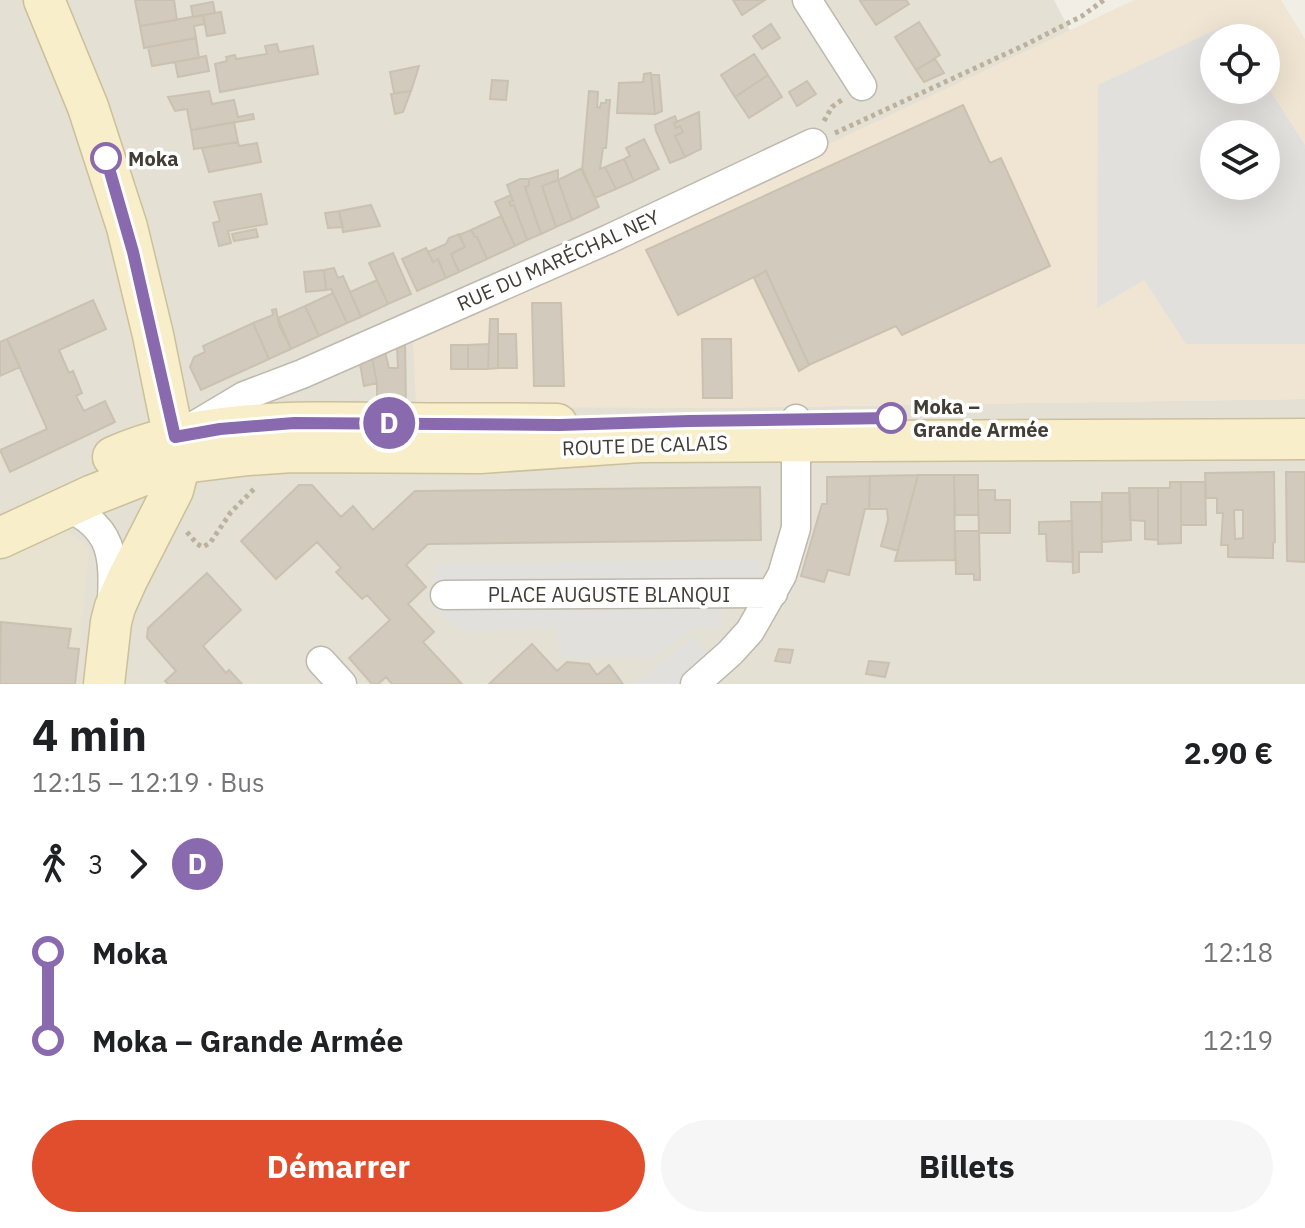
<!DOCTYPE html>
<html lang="fr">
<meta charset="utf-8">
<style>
:root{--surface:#fff;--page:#f6f6f6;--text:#202124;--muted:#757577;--accent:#e04e2d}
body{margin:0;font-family:"IBM Plex Sans",sans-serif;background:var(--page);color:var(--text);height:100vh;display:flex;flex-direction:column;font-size:30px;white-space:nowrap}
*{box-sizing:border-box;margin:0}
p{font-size:26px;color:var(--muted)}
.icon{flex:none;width:44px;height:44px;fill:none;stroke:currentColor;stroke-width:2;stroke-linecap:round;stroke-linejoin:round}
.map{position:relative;height:684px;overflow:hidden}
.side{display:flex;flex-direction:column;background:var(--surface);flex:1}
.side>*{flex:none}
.badge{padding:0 16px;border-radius:26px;font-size:28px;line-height:52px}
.tools{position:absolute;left:1200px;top:24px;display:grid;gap:16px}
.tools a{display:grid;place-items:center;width:80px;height:80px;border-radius:50%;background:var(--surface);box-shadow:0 8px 32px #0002;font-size:40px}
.map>.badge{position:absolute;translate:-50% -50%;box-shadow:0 0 0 4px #fff}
.legs{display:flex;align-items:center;gap:12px;height:88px;padding:0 32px;font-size:26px}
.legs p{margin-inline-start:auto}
.overview{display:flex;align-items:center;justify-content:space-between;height:136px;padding:0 32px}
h1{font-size:44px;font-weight:800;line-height:60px}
.action{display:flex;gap:16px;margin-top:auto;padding:16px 32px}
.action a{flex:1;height:92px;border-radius:48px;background:var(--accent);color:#fff;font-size:32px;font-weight:800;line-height:92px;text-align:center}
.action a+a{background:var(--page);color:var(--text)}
ul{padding:0 32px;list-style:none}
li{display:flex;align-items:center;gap:28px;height:88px;font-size:30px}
li i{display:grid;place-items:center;width:12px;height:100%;margin:0 10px;background:currentColor}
li i::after{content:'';width:20px;height:20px;margin:-10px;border:6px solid;border-radius:50%;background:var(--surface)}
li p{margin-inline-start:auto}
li:first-child i{background:linear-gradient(#0000 50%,currentColor 0)}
li:last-child i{background:linear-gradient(currentColor 50%,#0000 0)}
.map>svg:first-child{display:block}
.residential{fill:#e4e0d4}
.commercial{fill:#f0e5d3;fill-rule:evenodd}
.education{fill:#e8e3d1}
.parking{fill:#e2e0dd;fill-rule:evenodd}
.building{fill:#d1cabd;stroke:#cbc1b1;stroke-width:2;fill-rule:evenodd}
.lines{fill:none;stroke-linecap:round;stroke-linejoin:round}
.minor-casing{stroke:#beb8ad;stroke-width:31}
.secondary-casing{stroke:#cbc09a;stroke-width:43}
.path{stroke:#bbb19d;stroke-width:5;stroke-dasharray:4 4;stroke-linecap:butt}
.minor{stroke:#fff;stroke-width:28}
.secondary{stroke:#f8eec9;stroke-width:40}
.line-1-casing{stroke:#fff;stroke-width:18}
.line-1{stroke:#8a6aae;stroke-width:12}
.stop-1-dot{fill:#fff;stroke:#8a6aae;stroke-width:4}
.labels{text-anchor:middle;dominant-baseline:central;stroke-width:7;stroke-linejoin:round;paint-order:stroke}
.stop-label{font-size:20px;font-weight:bold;fill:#423e36;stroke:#fff;text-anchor:start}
.street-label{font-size:20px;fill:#423e36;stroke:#fff}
</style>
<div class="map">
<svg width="1305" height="684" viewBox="0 0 1305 684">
<rect width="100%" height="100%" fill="#f1eee6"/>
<path class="residential" d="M0,0H1054L1070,31L705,408L1305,399V684H0Z"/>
<path class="commercial" d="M1134,0H1281L1305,39V399L705,408L416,407L413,340ZM1214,38H1266V90H1214ZM1214,134H1266V186H1214Z"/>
<path class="education" d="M59,525L89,548L76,684H0V553Z"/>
<path class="parking" d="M1228,24L1237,38H1214V90H1266V84L1305,145V344H1186L1144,280L1097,308L1098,85ZM1214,134H1266V186H1214Z
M762,559V578L739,608L722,607V627L694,628L654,658L560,657L556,628L463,631L435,610L436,564Z
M694,636L712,656L678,684H637L636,683Z"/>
<path class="building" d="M135,0H174L177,20L140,26Z
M733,0H765L742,15Z
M862,0H906L909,4L876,25L860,1Z
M213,2L215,13L193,17L191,6Z
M221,12L225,33L207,36L203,15Z
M203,15L205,24L194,26L196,38L144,48L140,26Z
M919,22L940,55L916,70L895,37Z
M771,24L780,38L762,49L753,36Z
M196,38L199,58L152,66L148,47Z
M277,44L279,52L313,46L318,74L220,92L215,64L227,61L226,57L235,55L236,59L267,54L265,46Z
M754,54L768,75L735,97L721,75Z
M206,56L209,71L178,77L175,62Z
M935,59L944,73L924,82L916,70Z
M419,66L411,91L394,93L390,72Z
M651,73L655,114L617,113L619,83L643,82L644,74Z
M651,75H659L662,111L655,114Z
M768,75L782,97L749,118L735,97Z
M492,80L508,81L506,100L490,99Z
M807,81L816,94L797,106L789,92Z
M209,91L212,104L234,100L238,117L253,114L254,119L191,130L187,109L175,111L168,97Z
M411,91L403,112L395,114L391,94Z
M589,91L598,92L597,107L600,108L601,103H606V100H610L606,148H603L600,169L605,167L616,189L595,198L582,171Z
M963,105L990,163L1001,158L1050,266L902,335L896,326L809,365L766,271L678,315L646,250Z
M699,112L701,149L685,157L675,136L683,132L680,126L676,128L674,123Z
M675,116L677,122L674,123L676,128L680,126L683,132L675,136L685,157L670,163L656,131L655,125Z
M234,122L238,142L194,149L191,130Z
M644,139L659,169L634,181L624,159L630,156L626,148Z
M238,142L239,146L257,143L261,162L209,172L202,148Z
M624,159L634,181L616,189L605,167Z
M582,168L599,207L572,220L558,180Z
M558,170V180L542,186L556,227L541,234L525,187L529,186V179Z
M520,179H529V186L525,187L541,234L527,240L514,205L511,206L509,202L513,201L507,185Z
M558,180L572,220L556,227L542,186Z
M261,194L267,224L228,231L231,243L219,246L213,223L220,221L214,202Z
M511,195L513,201L509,202L511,206L514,205L527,240L515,246L495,202Z
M371,205L380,226L343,232L339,211Z
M339,211L343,227L328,228L325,213Z
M501,216L515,246L487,259L477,237H475L471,230Z
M256,229L258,237L234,241L232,234Z
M471,230L475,237H477L487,259L459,272L451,254L465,247L459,235Z
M459,234L465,247L451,254L459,272L446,278L438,259L433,262L428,252L446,244L449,238Z
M426,248L433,262L438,259L446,278L417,291L402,259Z
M393,253L411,294L388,304L369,263Z
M334,268L338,278L343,276L361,317L347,323L331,289L326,290L324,270Z
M324,270L326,290L306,292L304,272Z
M766,271L809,365L799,371L754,278Z
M377,280L388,304L361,317L350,292Z
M333,293L347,323L319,336L305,306Z
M93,300L106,329L59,350L69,373L73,371L82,393L76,396L84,411L105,401L115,422L10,472L0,450L47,429L7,339Z
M532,303H561L564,386H534Z
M305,306L319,336L291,349L278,318Z
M276,309L279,325L291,349L269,359L253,323L273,315L272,310Z
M490,319H498V368L488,369Z
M253,323L269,359L201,390L190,367L194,357L205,352L203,346Z
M498,334H516L517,368H498Z
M7,339L20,367L0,376V342Z
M702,339H731L732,398H703Z
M405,343L406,406L377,407V383L372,358L385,352L389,368H398L397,347Z
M489,344L488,369H468V345Z
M451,345H468V369H451Z
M372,358L377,383L364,386L360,364Z
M1274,472L1275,542L1273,543V558L1228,557V545H1221L1223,513H1217V498H1206L1205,473ZM1234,510H1243V538L1235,539Z
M1286,472H1305V562L1287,561Z
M918,475L898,551L881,546L888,520L887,509H869L870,476Z
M918,475H954L955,560L895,561Z
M954,475H978V515H955Z
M870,476L869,509H865L849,575L828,570L824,582L801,576L822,504H827V477Z
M1170,482H1181V543L1158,544V488H1170Z
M1181,482H1205L1206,525H1181Z
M299,485H312L341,517L353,506L373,530L415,491L760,487L761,540L428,544L406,565L426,587L408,604L434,632L423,642L462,684H392L386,677L378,684H372L349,658L390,620L367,595L362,599L336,572L341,568L317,542L276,579L241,541Z
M1129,488H1158V540L1145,539V521L1130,520Z
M978,490H995V500H1010V533H979Z
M1102,493H1130L1131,540L1102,542Z
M1071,502H1101L1102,552H1079V572L1073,573Z
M1072,521L1073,562L1047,561L1046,534H1039V522Z
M955,531H979L980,580H974V574H956Z
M207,573L241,610L203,646L226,673L229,670L242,684H168L165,681L176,671L147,638L148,628Z
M1,622L71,629L68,648L79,649L75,684H0Z
M532,644L557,671L567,662L589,664L597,675L609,665L623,684H489Z
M779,649L793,650L790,663L775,661Z
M869,661L889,663L885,677L866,674Z"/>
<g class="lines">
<defs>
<path id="minor" d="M807,0L862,86
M192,427L244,396L302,374L609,239L813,143
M67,507C113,528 114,556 112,602
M445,595L773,593
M321,661L342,684
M695,684L730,653L750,631L782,575L796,528V419"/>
<path id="secondary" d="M44,0L88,107L127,227L153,335L177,454L178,471L173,490L127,580L115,607L111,622L104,684
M113,457C202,418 303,422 398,423C451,424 504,423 557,424
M0,538L93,495L154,471L191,462L248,455L292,452L480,453L640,442L1305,439"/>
</defs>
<use href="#minor" class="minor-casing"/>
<use href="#secondary" class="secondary-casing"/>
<path class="path" d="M824,121L832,107L843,99
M835,133L1027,44L1082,16L1104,0
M187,532L197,544L203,547L210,543L231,512L256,487"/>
<use href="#minor" class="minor"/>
<use href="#secondary" class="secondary"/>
</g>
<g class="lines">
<defs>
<path id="line-1" d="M106,158L133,252L175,437L220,429L294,423L560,425L689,421L891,418"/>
</defs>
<use href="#line-1" class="line-1-casing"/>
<use href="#line-1" class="line-1"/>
</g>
<g class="stop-1-dot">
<circle cx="106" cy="158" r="14"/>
<circle cx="891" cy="418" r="14"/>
</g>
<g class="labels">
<g class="stop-label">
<text x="128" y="158">Moka</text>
<text x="913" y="406">Moka –<tspan x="913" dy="23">Grande Armée</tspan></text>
</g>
<g class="street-label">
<text transform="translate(558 260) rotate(-24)">RUE DU MARÉCHAL NEY</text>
<text transform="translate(645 445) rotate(-2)">ROUTE DE CALAIS</text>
<text x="609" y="594">PLACE AUGUSTE BLANQUI</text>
</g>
</g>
</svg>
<div class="tools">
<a><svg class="icon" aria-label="locate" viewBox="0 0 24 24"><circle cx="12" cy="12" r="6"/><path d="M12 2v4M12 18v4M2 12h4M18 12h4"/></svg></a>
<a><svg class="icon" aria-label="layers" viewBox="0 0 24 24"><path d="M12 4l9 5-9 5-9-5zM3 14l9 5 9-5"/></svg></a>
</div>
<b class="badge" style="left:389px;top:423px;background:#8a6aae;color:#fff">D</b>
</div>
<section class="side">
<div class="overview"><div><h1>4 min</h1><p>12:15 – 12:19 · Bus</p></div><b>2.90 €</b></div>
<div class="legs"><svg class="icon" aria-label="walk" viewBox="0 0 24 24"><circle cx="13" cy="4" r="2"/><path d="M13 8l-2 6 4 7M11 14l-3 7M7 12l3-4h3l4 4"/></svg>3<svg class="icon" aria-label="forward" viewBox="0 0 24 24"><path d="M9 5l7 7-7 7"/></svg><b class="badge" style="background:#8a6aae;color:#fff">D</b></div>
<ul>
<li><i style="color:#8a6aae"></i><b>Moka</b><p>12:18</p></li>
<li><i style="color:#8a6aae"></i><b>Moka – Grande Armée</b><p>12:19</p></li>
</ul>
<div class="action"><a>Démarrer</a><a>Billets</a></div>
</section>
